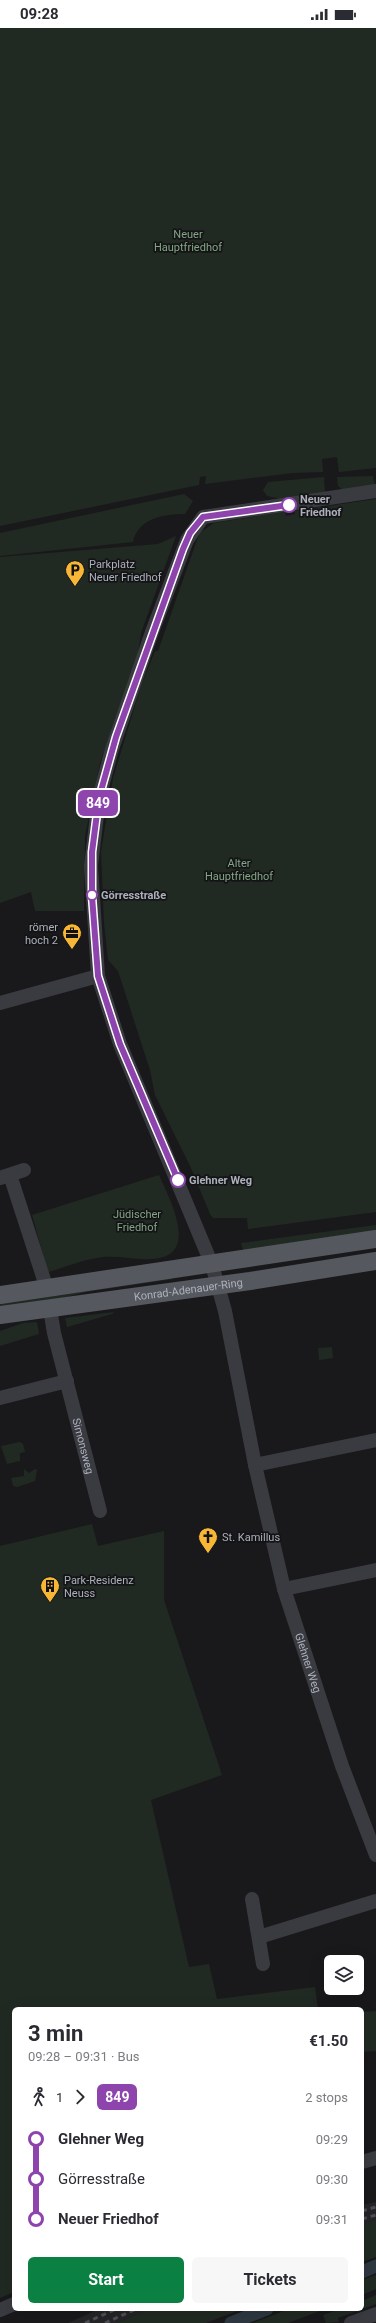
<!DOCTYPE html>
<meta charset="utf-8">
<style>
:root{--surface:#fff;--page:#f7f7f7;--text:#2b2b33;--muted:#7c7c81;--accent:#0b8043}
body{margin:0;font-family:Roboto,sans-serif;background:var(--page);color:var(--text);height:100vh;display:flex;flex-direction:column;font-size:15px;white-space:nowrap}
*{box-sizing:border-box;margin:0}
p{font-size:13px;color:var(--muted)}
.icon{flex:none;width:22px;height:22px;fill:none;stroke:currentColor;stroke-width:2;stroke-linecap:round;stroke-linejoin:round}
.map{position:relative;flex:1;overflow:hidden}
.panel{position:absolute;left:12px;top:1979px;width:352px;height:304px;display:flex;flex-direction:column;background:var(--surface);border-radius:6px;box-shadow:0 4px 16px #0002}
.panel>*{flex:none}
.badge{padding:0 8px;border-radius:6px;font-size:14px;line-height:26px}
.fabs{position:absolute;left:324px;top:1927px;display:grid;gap:8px}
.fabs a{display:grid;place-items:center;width:40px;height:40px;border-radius:6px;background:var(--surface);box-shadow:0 4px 16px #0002;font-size:20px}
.map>.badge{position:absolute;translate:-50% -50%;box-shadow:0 0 0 2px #fff}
.legs{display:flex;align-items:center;gap:6px;height:44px;padding:0 16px;font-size:13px}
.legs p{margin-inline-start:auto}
.overview{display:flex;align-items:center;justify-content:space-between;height:68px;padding:0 16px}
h1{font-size:22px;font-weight:700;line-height:30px}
.action{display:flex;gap:8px;margin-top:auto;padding:8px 16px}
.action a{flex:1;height:46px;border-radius:6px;background:var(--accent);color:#fff;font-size:16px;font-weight:700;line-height:46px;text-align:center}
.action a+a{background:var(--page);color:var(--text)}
ul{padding:0 16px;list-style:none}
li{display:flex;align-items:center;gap:14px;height:40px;font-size:15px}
li i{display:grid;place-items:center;width:6px;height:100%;margin:0 5px;background:currentColor}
li i::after{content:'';width:10px;height:10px;margin:-5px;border:3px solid;border-radius:50%;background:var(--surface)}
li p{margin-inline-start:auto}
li:first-child i{background:linear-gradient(#0000 50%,currentColor 0)}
li:last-child i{background:linear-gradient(currentColor 50%,#0000 0)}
.status{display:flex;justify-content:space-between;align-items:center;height:28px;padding:0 20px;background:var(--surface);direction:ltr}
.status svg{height:11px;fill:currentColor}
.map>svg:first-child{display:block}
.built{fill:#252528}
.green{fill:#212a22}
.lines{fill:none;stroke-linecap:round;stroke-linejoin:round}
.canal{stroke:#2e3840;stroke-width:13}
.minor{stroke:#3a3b40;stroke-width:14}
.major{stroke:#56585f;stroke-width:18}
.rail{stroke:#4d4f55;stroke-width:3;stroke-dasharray:5 4;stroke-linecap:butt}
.line-1-casing{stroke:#fff;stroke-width:9}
.line-1{stroke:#8e44ad;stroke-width:6}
.stop-1-dot{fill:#fff;stroke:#8e44ad;stroke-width:2}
.labels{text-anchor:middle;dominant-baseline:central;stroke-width:3.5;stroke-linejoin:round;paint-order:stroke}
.park-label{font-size:11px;fill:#82a684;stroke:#141416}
.stop-label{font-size:11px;font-weight:bold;fill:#abb0bb;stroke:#141416;text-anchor:start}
.poi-label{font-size:11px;fill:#abb0bb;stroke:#141416;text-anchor:start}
.street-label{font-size:11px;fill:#abb0bb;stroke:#141416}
</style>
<div class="status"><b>09:28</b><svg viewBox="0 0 49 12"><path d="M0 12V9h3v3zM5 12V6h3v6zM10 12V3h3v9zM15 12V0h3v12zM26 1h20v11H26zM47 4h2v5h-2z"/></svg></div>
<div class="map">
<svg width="376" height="2295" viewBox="0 0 376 2295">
<rect width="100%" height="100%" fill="#19191b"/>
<path class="built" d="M376,2174V2192L362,2196V2177Z
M99,2281H148L117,2295H68Z"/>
<path class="green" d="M0,0H376V440L339,444L337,429L322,431L323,444L292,445L205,456L206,448L200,449L199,457L0,498Z
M373,448L375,457L343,462L338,458L337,449Z
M324,449L325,465L282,471L267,468L263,462L268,454Z
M184,466L193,473L185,486C164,486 138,490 133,514L0,528V505Z
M376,471V1184L248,1201L247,1190H213L210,1186L191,1140L155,1067L150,1042L118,943L108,932L104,895L101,824L113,750L141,658L155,623H158L197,512L201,504L214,495L285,484L286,488L295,486L294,483Z
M176,508L141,605L138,624L100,735L85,808L84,883H35L31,864L0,875V529L158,516Z
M159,1147C169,1170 201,1228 153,1231C137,1232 120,1228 104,1229C83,1231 67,1239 48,1244L32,1187Z
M376,1197V1204L244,1225L241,1215Z
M171,1249L173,1251L86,1264L48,1274L0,1279V1274Z
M114,1284L112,1286L67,1299L65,1290Z
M37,1294L39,1306L0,1318V1303L23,1295Z
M332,1319L333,1330L319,1332L318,1320Z
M20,1414L23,1416L25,1424L20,1425V1433L7,1436L1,1418Z
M24,1441L29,1445L35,1441L37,1442L35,1453L17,1459L13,1458L11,1450L24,1448Z
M92,1496L98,1518L164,1503V1572L222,1747L151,1772L189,1939L209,1936L217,1971L315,1959L318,1981H14V2264L0,2270V1518Z
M376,1983V2023L362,2024V1984Z
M376,2192V2229L362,2234V2196Z
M376,2247V2261L362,2267V2252Z
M376,2267V2276L338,2290L339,2294L326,2295L323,2287L340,2281H362V2273Z
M148,2281H242L206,2295H117Z
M289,2281H325L288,2295H253Z"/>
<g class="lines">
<path class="canal" d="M362,2244L376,2238
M231,2295L267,2281"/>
<g class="minor">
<path id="s1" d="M376,463L203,489L187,512L152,604L112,721L99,770L91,838L98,948L120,1016L212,1237L225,1283L255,1437L284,1561L342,1738L376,1827"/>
<path d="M0,975L98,948"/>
<path d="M10,1147L47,1261"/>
<path d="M0,1150L24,1142"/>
<path id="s2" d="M50,1281L54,1305L100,1483"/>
<path d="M0,1370L67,1353"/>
<path d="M255,1437L376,1412"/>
<path d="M284,1561L376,1542"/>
<path d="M252,1871L263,1936"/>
<path d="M259,1909L376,1873"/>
<path d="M362,2134L376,2130"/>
<path d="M0,2282L14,2276"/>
<path d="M351,2295L376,2286"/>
</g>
<g class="major">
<path d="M0,1267L376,1211"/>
<path id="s3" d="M0,1287L250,1253L376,1233"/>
</g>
<path class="rail" d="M362,2183L376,2179
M362,2191L376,2187
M85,2295L116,2281
M105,2295L136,2281"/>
</g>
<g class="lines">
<defs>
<path id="line-1" d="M178,1152L120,1016L98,948L92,868V824L99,770L116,709L183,521L190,505L203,489L289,477"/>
</defs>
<use href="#line-1" class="line-1-casing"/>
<use href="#line-1" class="line-1"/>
</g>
<defs>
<symbol id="parking-pin" viewBox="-11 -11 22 30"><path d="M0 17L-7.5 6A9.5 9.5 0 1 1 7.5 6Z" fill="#f7b635" stroke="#141416"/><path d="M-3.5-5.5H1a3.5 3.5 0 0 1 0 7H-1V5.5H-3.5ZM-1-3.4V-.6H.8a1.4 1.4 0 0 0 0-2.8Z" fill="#111"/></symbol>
<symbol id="office-pin" viewBox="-11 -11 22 30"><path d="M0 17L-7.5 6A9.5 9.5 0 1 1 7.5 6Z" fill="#f7b635" stroke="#141416"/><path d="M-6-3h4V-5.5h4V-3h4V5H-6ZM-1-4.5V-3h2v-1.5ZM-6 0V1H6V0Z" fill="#111"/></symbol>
<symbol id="church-pin" viewBox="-11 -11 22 30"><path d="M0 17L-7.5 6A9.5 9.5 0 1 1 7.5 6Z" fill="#f7b635" stroke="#141416"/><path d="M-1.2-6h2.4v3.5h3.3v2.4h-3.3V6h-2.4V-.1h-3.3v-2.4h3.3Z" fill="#111"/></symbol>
<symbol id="building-pin" viewBox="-11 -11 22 30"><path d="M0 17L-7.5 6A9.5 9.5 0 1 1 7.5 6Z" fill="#f7b635" stroke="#141416"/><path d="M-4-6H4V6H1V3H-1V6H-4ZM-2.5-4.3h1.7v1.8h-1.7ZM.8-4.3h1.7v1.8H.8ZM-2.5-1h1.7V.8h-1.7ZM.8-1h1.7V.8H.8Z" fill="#111"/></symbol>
</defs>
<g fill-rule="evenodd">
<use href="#parking-pin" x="64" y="531" width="22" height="30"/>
<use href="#office-pin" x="61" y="894" width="22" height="30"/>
<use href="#church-pin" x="197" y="1498" width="22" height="30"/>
<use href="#building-pin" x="39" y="1547" width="22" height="30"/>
</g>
<g class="stop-1-dot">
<circle cx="289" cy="477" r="7"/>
<circle cx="92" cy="867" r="5"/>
<circle cx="178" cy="1152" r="7"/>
</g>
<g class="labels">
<g class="park-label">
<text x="188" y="206">Neuer<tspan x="188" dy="13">Hauptfriedhof</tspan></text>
<text x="239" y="835">Alter<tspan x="239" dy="13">Hauptfriedhof</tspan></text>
<text x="137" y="1186">Jüdischer<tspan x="137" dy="13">Friedhof</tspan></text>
</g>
<g class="stop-label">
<text x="300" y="471">Neuer<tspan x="300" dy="13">Friedhof</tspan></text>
<text x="101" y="867">Görresstraße</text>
<text x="189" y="1152">Glehner Weg</text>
</g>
<g class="poi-label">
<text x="89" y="536">Parkplatz<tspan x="89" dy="13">Neuer Friedhof</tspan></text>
<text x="58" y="899" text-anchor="end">römer<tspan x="58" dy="13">hoch 2</tspan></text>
<text x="222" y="1509">St. Kamillus</text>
<text x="64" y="1552">Park-Residenz<tspan x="64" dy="13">Neuss</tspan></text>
</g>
<g class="street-label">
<text stroke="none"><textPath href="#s3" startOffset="190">Konrad-Adenauer-Ring</textPath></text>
<text stroke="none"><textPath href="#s2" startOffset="141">Simonsweg</textPath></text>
<text stroke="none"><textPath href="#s1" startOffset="1375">Glehner Weg</textPath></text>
</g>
</g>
</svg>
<div class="fabs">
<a><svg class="icon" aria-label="layers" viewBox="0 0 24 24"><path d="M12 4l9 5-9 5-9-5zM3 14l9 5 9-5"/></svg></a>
</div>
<b class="badge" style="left:98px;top:775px;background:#8e44ad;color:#fff">849</b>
<section class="panel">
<div class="overview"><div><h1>3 min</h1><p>09:28 – 09:31 · Bus</p></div><b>€1.50</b></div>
<div class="legs"><svg class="icon" aria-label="walk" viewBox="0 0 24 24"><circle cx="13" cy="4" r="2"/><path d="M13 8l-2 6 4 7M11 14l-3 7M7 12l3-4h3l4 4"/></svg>1<svg class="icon" aria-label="forward" viewBox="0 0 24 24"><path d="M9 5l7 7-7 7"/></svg><b class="badge" style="background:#8e44ad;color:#fff">849</b><p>2 stops</p></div>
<ul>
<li><i style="color:#8e44ad"></i><b>Glehner Weg</b><p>09:29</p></li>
<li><i style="color:#8e44ad"></i><span>Görresstraße</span><p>09:30</p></li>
<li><i style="color:#8e44ad"></i><b>Neuer Friedhof</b><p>09:31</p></li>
</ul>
<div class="action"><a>Start</a><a>Tickets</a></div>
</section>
</div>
